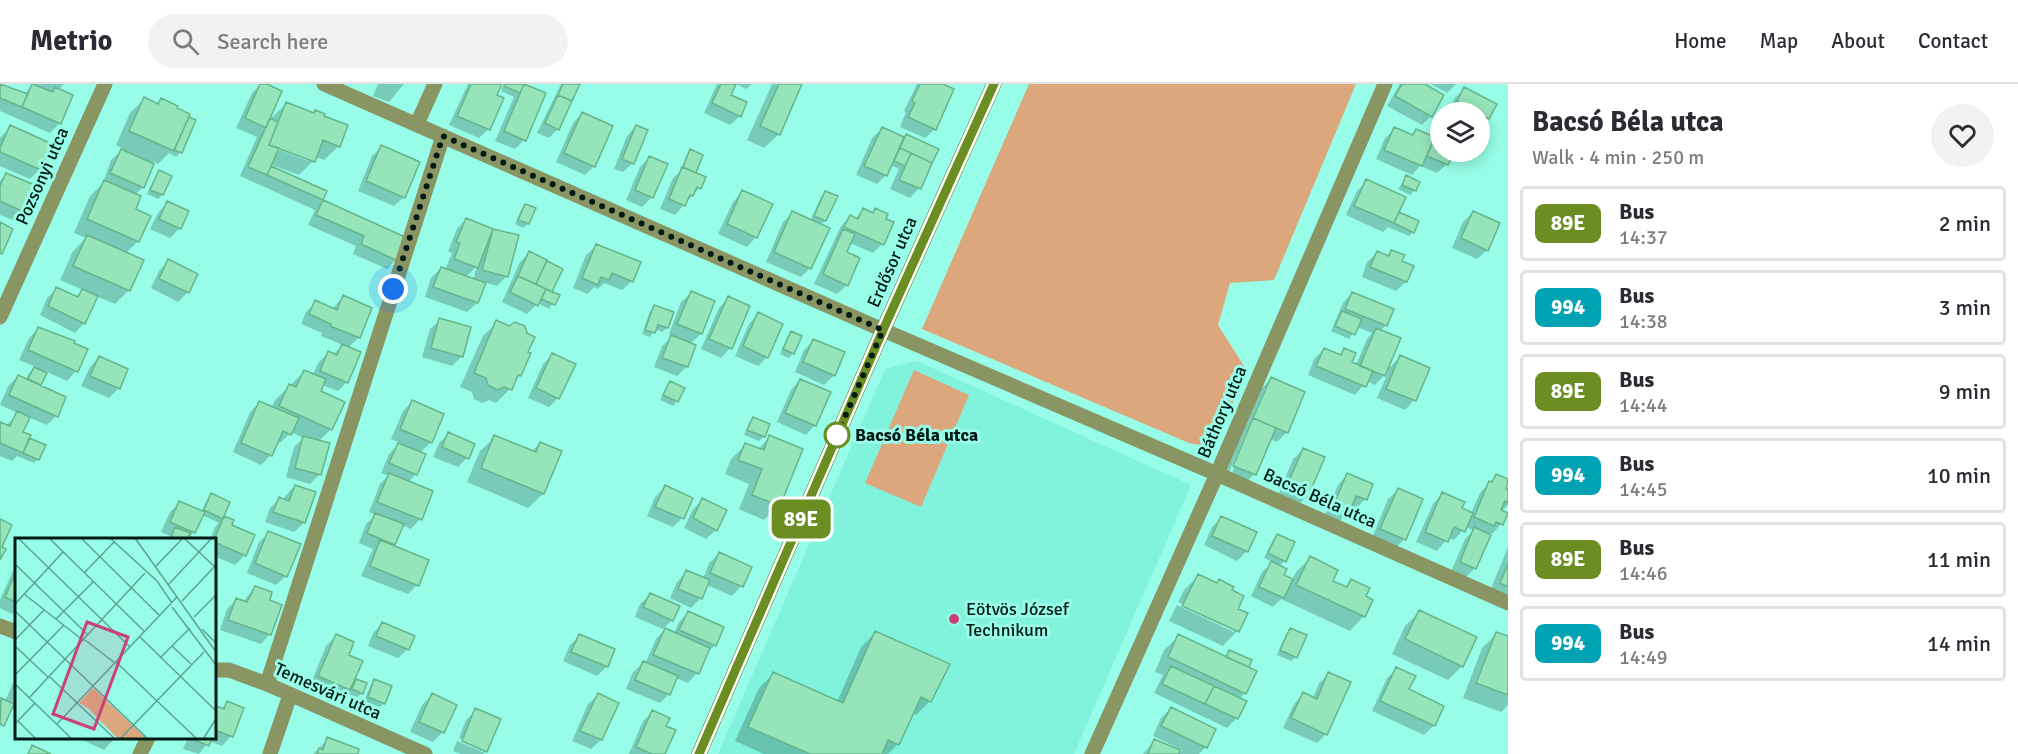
<!DOCTYPE html>
<meta charset="utf-8">
<style>
:root{--surface:#fff;--page:#f2f2f3;--text:#2b2b33;--muted:#7c7c81;--line:#e1e1e2}
body{margin:0;font-family:Signika,sans-serif;background:var(--page);color:var(--text);height:100vh;display:flex;flex-direction:column;font-size:22px;white-space:nowrap}
*{box-sizing:border-box;margin:0}
p{font-size:20px;color:var(--muted)}
.icon{flex:none;width:33px;height:33px;fill:none;stroke:currentColor;stroke-width:2;stroke-linecap:round;stroke-linejoin:round}
.map{position:relative;flex:1;overflow:hidden}
.details{display:flex;flex-direction:column;background:var(--surface);width:510px}
.details>*{flex:none}
.badge{padding:0 12px;border-radius:9px;font-size:21px;line-height:39px}
.buttons{position:absolute;left:1430px;top:18px;display:grid;gap:12px}
.buttons a{display:grid;place-items:center;width:60px;height:60px;border-radius:50%;background:var(--surface);box-shadow:0 3px 15px #0003;font-size:30px}
.you{position:absolute;width:30px;height:30px;margin:-15px;border:4px solid #fff;border-radius:50%;background:#1a73e8;box-shadow:0 0 0 9px #1a73e833}
.map>.badge{position:absolute;translate:-50% -50%;box-shadow:0 0 0 3px #fff}
.round{display:grid;place-items:center;flex:none;width:63px;height:63px;border-radius:32px;background:var(--page)}
.headline{display:flex;align-items:center;justify-content:space-between;height:102px;padding:0 24px}
h1{font-size:28px;font-weight:700;line-height:45px}
ul{padding:0;list-style:none}
li{display:flex;align-items:center;gap:18px;height:75px;margin:0 12px 9px;padding:0 12px;border:3px solid var(--line);border-radius:6px}
li div{flex:1}
li b{display:block;font-size:22px}
li em{font-style:normal}
li .badge{min-width:66px;font-weight:700;text-align:center}
header{display:flex;align-items:center;gap:36px;box-sizing:border-box;height:84px;padding:0 30px;background:var(--surface);border-bottom:2px solid var(--line)}
header strong{font-size:28px}
nav{display:flex;gap:33px;margin-inline-start:auto;font-size:21px}
.search{width:420px;height:54px;background:var(--page);display:flex;align-items:center;gap:15px;box-sizing:border-box;padding:0 21px;border-radius:33px;color:var(--muted);font-size:22px}
main{display:flex;flex:1;min-height:0}
.map>svg:first-child{display:block}
.built{fill:#81f3dd}
.green{fill:#dda77d}
.shadow{fill:#0003;fill-rule:evenodd}
.building{fill:#96e5ba;stroke:#65b58b;stroke-width:1.5}
.lines{fill:none;stroke-linecap:round;stroke-linejoin:round}
.street{stroke:#899664;stroke-width:15}
.secondary{stroke:#5e6e1a;stroke-width:15}
.line-casing{stroke:#fff;stroke-width:14}
.line{stroke:#6b8e23;stroke-width:9}
.walk{stroke:#001a15;stroke-width:6;stroke-dasharray:0 10.8}
.stop-dot{fill:#fff;stroke:#6b8e23;stroke-width:3}
.poi-dot{fill:#ca4078;stroke:#97fde8;stroke-width:2}
.labels{text-anchor:middle;dominant-baseline:central;stroke-width:6;stroke-linejoin:round;paint-order:stroke}
.street-label{font-size:18px;fill:#001a15;stroke:#97fde8}
.stop-label{font-size:18px;font-weight:bold;fill:#001a15;stroke:#97fde8;text-anchor:start}
.poi-label{font-size:18px;fill:#001a15;stroke:#97fde8;text-anchor:start}
.inset-road{fill:none;stroke:#5ba294;stroke-width:1.5}
.view{fill:#ca4078;fill-opacity:0.15;stroke:#ca4078;stroke-width:3}
.inset-edge{fill:none;stroke:#001a15;stroke-width:3}
</style>
<header>
<strong>Metrio</strong>
<div class="search"><svg class="icon" aria-label="search" viewBox="0 0 24 24"><circle cx="10" cy="10" r="6"/><path d="M15 15l6 6"/></svg>Search here</div>
<nav><a>Home</a><a>Map</a><a>About</a><a>Contact</a></nav>
</header>
<main>
<div class="map">
<svg width="1508" height="670" viewBox="0 0 1508 670">
<rect width="100%" height="100%" fill="#97fde8"/>
<path class="built" d="M917,277L1191,401L1074,670H718L885,285Z"/>
<path class="green" d="M1029,0H1356L1274,196L1230,199L1218,241L1246,285L1215,364L1189,359L922,245Z
M914,286L969,311L921,423L865,399Z"/>
<path class="shadow" d="M0,0L24,10L34,1L32,0H64L58,6L60,39L50,49L0,27Z
M261,0H264L266,39L286,20L339,62L324,76L315,73L313,77L299,91L266,79L265,81L325,108L321,117L403,154L396,176L387,185L353,170L356,162L308,141L315,126L240,92L257,53L236,44L252,9ZM273,60L308,74V77L271,63Z
M378,0H404L389,18L373,12Z
M468,0H500L495,12L489,45L479,54L449,41Z
M504,0H523L544,10L524,56L515,65L495,57L514,13L501,7Z
M561,0H578L558,45L549,54L537,49Z
M717,0H734L729,11L740,32L730,41L704,29Z
M736,0H752L746,5Z
M772,0H801L779,50L764,64L747,56Z
M917,0H939L935,45L925,54L900,43L906,28L904,27Z
M1400,0H1422L1431,32L1422,41L1387,22Z
M1431,0H1456L1447,9Z
M1465,5L1488,34L1479,43V28L1448,27L1455,14Z
M144,15L156,20L161,16L194,37L181,68L176,73L169,69L158,80L154,78L143,103L135,111L134,126L138,157L125,170L129,206L115,220L96,212L84,239L75,249L40,231L47,214L57,205L76,213L83,206L60,196L73,167L86,154L74,149L90,112L103,99L111,76L123,65L116,61L130,29Z
M582,30L594,82L585,91L556,78L573,39Z
M636,42L633,79L623,88L614,85L627,52Z
M10,43L40,85L30,95L0,82V54Z
M882,45L904,55L906,52L937,66L919,104L910,114L890,105L899,85L890,81L886,91L877,100L856,91L872,54Z
M1395,45L1410,52L1416,46L1433,54L1437,50L1440,51V68H1452L1447,80L1437,89L1420,82L1412,91L1376,75L1385,54Z
M382,63L404,113L394,122L358,107L372,72Z
M691,67L694,90L699,104L675,131L660,125L673,94L680,88L686,72Z
M650,73L652,113L642,123L626,116L640,83Z
M159,88L162,111L158,115L147,110L155,93Z
M6,90L25,128L15,137L0,131V97Z
M1406,93L1415,106L1410,111L1398,105Z
M1367,97L1395,134L1413,148L1409,152L1388,143L1383,148L1346,131L1357,107Z
M742,108L756,153L747,163L718,150L733,118Z
M825,109V137L820,141L810,184L801,193L766,178L783,138L793,129L810,137L821,113Z
M167,119L180,144L170,154L150,145L158,129Z
M525,121L534,125L528,140L523,144L515,140L521,126Z
M863,126L872,130L875,126L882,160L873,169L850,159L845,169L847,201L837,210L814,200L841,142L850,133L855,135Z
M1473,128L1487,166L1477,175L1452,164L1463,138Z
M466,135L493,146L507,192L497,202L484,198L477,219L467,228L425,213L431,194L441,184L445,186L452,169L448,167L457,145ZM477,182L473,196L466,193Z
M596,162L632,197L622,206L604,199L598,205L594,203L588,210L573,204L586,171Z
M1392,167L1400,178L1412,183L1406,198L1396,207L1362,193L1367,178L1377,169L1386,173Z
M529,169L543,183L547,179L550,208L558,212L549,225L538,219L527,230L502,218L520,178Z
M168,177L188,208L178,218L151,204L159,187Z
M691,209L713,218L701,250L690,260L687,282L677,292L654,283L662,262L673,252L669,250L681,218Z
M1352,209L1386,241L1380,247L1386,287L1400,273L1428,284L1414,316L1405,326L1377,314L1389,286L1375,301L1367,297L1355,311L1308,291L1314,275L1324,265L1339,272L1344,266L1350,279L1356,281L1367,255L1372,249L1357,243L1349,255L1331,247L1343,219Z
M343,213L370,224L358,254L348,264L347,298L338,307L322,301L319,307L343,319L330,346L318,358L320,390L310,400L286,393L294,363L303,354L291,348L280,359L277,357L271,371L261,381L233,368L250,328L260,318L272,323L275,316L305,287L313,291L318,279L328,269L332,271L343,261L321,252L322,249L301,240L306,228L316,218L332,225Z
M728,214L748,223L730,264L721,274L701,265L719,224Z
M655,223L667,244L662,248L655,245L650,253L642,250L650,227Z
M758,230L767,273L758,282L735,272L749,240Z
M440,236L462,272L452,282L422,273L430,245Z
M497,238L520,291L513,298L510,305L496,319L489,316L482,319L474,315L472,308L460,303L483,252Z
M38,245L76,287L67,297L45,287L38,302L56,332L47,341L28,333L21,348L27,355L38,375L34,379L17,372L12,377L0,372V339L6,342L18,329L0,321L8,302L18,292L26,296L29,289L36,283L19,276L29,254Z
M792,249L793,269L789,274L780,270L787,253Z
M813,257L834,291L824,301L795,288L804,266Z
M553,270L558,314L549,323L528,314L543,280Z
M99,273L119,304L109,314L81,302L90,283Z
M1271,295L1303,308L1287,348L1277,358L1270,355L1254,390L1245,400L1225,391L1262,304ZM1265,304H1268L1232,389L1229,388Z
M800,296L815,341L806,351L777,338L791,306Z
M670,299L677,317L673,322L660,316L666,303Z
M412,318L431,358L420,369L416,390L408,398L420,435L411,445L402,441L392,462L417,501L408,510L361,492L373,465L359,459L366,440L376,431L369,428L380,400L388,392L381,389L389,370L400,359L391,355L403,327Z
M753,335L764,352L759,357L744,351L749,339Z
M448,350L467,374L458,383L433,373L439,359Z
M495,353L531,368L540,359L560,368L543,410L528,424L467,398L480,367Z
M770,353L801,366L778,421L764,436L739,425L749,400L725,390L731,375L745,361L757,366Z
M1303,366L1323,374L1307,412L1297,422L1277,414L1293,375Z
M1347,391L1365,415L1356,425L1351,423L1338,439L1324,433L1338,401Z
M1496,392L1508,397L1504,405L1508,407V421L1501,428V440L1492,450L1490,449L1475,484L1465,494L1451,488L1465,455L1474,446L1465,443L1454,456L1448,454L1437,467L1416,458L1433,420L1442,410L1460,425L1471,429L1480,409Z
M295,402L304,439L294,448L265,438L270,424L279,415L284,417L285,412Z
M665,403L682,434L673,443L647,432L655,413Z
M1398,406L1405,455L1395,464L1372,454L1388,415Z
M211,411L222,433L230,442L245,471L235,481L214,472V456H210L215,443L219,439L202,431L191,452L200,456H168L170,452L161,448L170,428L179,419L201,428L207,416Z
M703,416L716,446L706,455L684,444L693,425Z
M1222,433L1247,467L1237,477L1204,461L1212,443Z
M269,449L286,492L276,501L247,489L259,458Z
M1277,452L1284,477L1279,483L1282,491L1292,496L1296,488L1310,474L1331,498L1344,504L1351,497L1364,513V532L1350,547L1281,515L1273,523L1251,512L1262,488L1273,478L1264,474L1273,456Z
M1508,463V523L1487,514Z
M719,470L741,502L732,512L707,501L701,514L691,524L670,514L677,498L687,488L703,495L709,479Z
M16,480V525L12,530L0,524V516Z
M1198,492L1230,507L1236,526L1246,530L1237,547L1223,562L1169,537L1177,521L1234,548V544L1178,518L1184,506Z
M255,503L268,517L270,550L261,560L220,546L227,525L237,515L243,518Z
M650,511L672,536L663,545L674,549L679,538L688,529L715,561L705,571L697,589L688,599L676,594L669,610L660,619L626,605L633,588L643,579L645,580L656,555L665,546L635,533L640,520Z
M1419,528L1462,582L1448,596L1392,570L1405,542Z
M382,540L408,565L398,574L368,562L373,549Z
M1290,546L1296,573L1291,577L1277,571L1286,550Z
M875,549L930,617L916,631L912,629L898,660L888,670H764L735,657L759,604L773,590L837,618L861,563Z
M1497,549L1508,554V621L1501,628L1463,614L1482,564Z
M336,552L347,572L350,603L356,597L362,609L357,613L348,610L351,603L339,615L310,602L326,562Z
M579,552L613,566L606,583L597,592L563,577L570,561Z
M1179,552L1224,574L1230,568L1250,577L1246,584L1245,609L1239,615L1237,634L1227,644L1154,609L1163,591L1155,588L1164,566Z
M1397,585L1407,606L1434,641L1424,651L1372,627L1387,594Z
M1329,590L1326,650L1317,659L1283,644L1294,620L1303,610L1313,614L1319,599Z
M16,592V627L10,624L0,643V616L5,617Z
M375,597L384,619L380,623L364,617L370,602Z
M432,611L443,648L433,658L410,648L422,621Z
M598,611L617,619L601,656L591,665L572,657L588,620Z
M227,619L231,652L222,662L209,657L199,670L183,665L188,654H214V623L221,625Z
M1171,624L1206,663L1199,670H1143L1154,657L1181,668L1182,666L1153,652L1161,634Z
M476,626L486,667L483,670H461L453,667L457,657L483,668V664L459,654L466,636Z
M653,628L664,643L663,670H629L643,637Z
M78,654H115L104,666Z
M328,655L356,670H313Z"/>
<path class="building" d="M0,0L28,10L22,23L0,14Z
M32,0L53,8L55,3L73,11L61,40L22,23Z
M260,0H267L282,7L266,44L245,34Z
M471,0H502L497,11L504,14L490,46L457,32Z
M505,0H524L520,9L504,2Z
M524,0L546,9L526,57L504,47Z
M563,0H580L572,17L558,11Z
M721,0H736L731,11L747,18L741,33L712,19Z
M779,0H802L780,51L760,42Z
M920,0H943L954,5L936,46L908,33L915,19L912,17Z
M1402,0H1425L1444,11L1432,33L1395,12Z
M1464,3L1497,20L1489,35L1457,17Z
M558,11L572,17L559,46L545,39Z
M144,13L158,20L161,14L178,22L177,24L190,30L174,67L129,47Z
M286,18L314,29L315,26L325,30L324,32L348,41L340,63L323,56L315,78L269,61Z
M582,28L613,42L595,83L564,69Z
M189,33L196,36L182,69L174,66Z
M270,34L278,38L269,61L279,64L267,91L248,83Z
M10,41L52,60L41,86L0,68V64Z
M636,41L648,46L634,80L622,75Z
M882,43L904,53L887,92L864,82Z
M1394,43L1413,51L1416,45L1435,53L1422,82L1384,66Z
M1437,48L1440,49V68H1454L1448,81L1427,72Z
M906,50L939,65L932,79L900,64Z
M381,61L420,78L405,114L366,97Z
M900,64L911,69L905,82L894,77Z
M121,65L154,80L144,104L110,89Z
M690,65L703,71L696,89L683,83Z
M911,69L932,79L921,105L899,96Z
M649,72L668,80L653,114L635,106Z
M271,82L327,107L323,116L267,91Z
M682,83L706,93L701,105L697,103L693,112L690,111L685,122L669,115Z
M159,86L172,92L163,111L150,106Z
M6,89L37,102L26,129L0,117V102Z
M1406,91L1420,98L1416,107L1402,101Z
M1366,95L1406,113L1394,139L1354,122Z
M104,96L141,112L136,125L151,132L139,158L87,135Z
M742,106L773,120L757,154L727,140Z
M825,107L838,112L826,137L814,132Z
M323,116L405,153L398,177L361,160L364,152L316,131Z
M167,117L189,127L181,145L159,135Z
M525,120L536,124L529,140L518,136Z
M863,124L873,129L875,124L888,130L886,135L894,138L884,161L844,143L850,131L858,135Z
M792,127L830,144L811,185L774,168Z
M1473,127L1500,139L1488,167L1461,154Z
M1399,128L1419,137L1414,149L1394,139Z
M466,134L493,145L478,184L454,175L460,159L456,158Z
M0,138L13,145L2,170L0,169Z
M493,145L519,151L508,193L482,186Z
M843,145L855,150L847,168L860,174L848,202L823,190Z
M87,151L144,176L130,207L73,182Z
M596,160L641,178L633,198L612,189L609,196L601,193L598,201L582,194Z
M1391,166L1405,171L1402,177L1414,182L1407,198L1370,183L1377,167L1389,172Z
M529,167L547,176L536,200L518,192Z
M168,175L198,190L189,209L159,195Z
M547,177L563,185L552,208L536,200Z
M441,183L486,199L478,219L433,203Z
M518,192L546,205L538,222L510,208Z
M56,203L78,213L82,205L98,212L85,240L48,222Z
M546,205L560,211L555,221L541,215Z
M691,207L715,217L702,250L677,240Z
M1352,208L1394,225L1387,242L1345,225Z
M343,211L372,224L360,254L330,242L331,240L309,230L315,216L337,226Z
M728,212L750,222L732,265L709,255Z
M654,221L674,228L668,244L658,241L655,249L645,246Z
M1342,227L1362,235L1355,251L1335,242Z
M758,228L783,240L768,274L743,262Z
M439,234L471,243L463,273L431,264Z
M496,236L509,242L515,238L525,242L527,249L535,253L528,268L531,269L521,292L518,291L512,306L504,303L497,306L488,301L486,294L474,289Z
M38,243L75,257L74,259L88,265L78,288L28,266Z
M1376,244L1401,254L1385,292L1360,282Z
M791,247L802,252L794,270L783,265Z
M671,251L696,261L688,283L662,274Z
M813,255L845,268L835,292L803,278Z
M342,260L361,268L348,299L320,287L328,267L337,271Z
M1324,264L1341,271L1344,264L1356,269L1352,278L1373,287L1366,303L1316,282Z
M552,269L576,280L559,315L536,304Z
M1400,271L1430,284L1416,317L1386,305Z
M99,272L128,285L120,305L90,292Z
M34,283L47,289L41,301L28,295Z
M304,286L326,295L321,307L345,318L332,346L279,322L289,300L296,303Z
M18,291L66,313L58,333L9,311Z
M1271,293L1305,308L1288,349L1253,334Z
M800,295L831,308L816,342L785,329Z
M670,297L685,304L678,318L663,311Z
M412,316L444,330L432,359L400,345Z
M259,317L299,334L291,351L283,347L272,372L241,359Z
M17,327L30,333L23,348L31,351L23,369L0,359V338L10,342Z
M753,333L770,340L765,353L747,346Z
M1253,334L1276,344L1256,391L1233,382Z
M448,348L475,360L469,375L442,363Z
M494,351L536,368L540,358L562,367L544,410L481,384Z
M769,351L803,365L780,422L752,411L762,385L738,376L745,359L764,366Z
M303,352L330,359L321,391L295,384Z
M29,354L46,361L39,376L23,369Z
M398,359L426,370L417,391L389,379Z
M1303,364L1325,373L1308,413L1286,404Z
M389,389L433,407L422,436L377,418Z
M1347,389L1373,400L1367,416L1356,412L1349,430L1333,423Z
M1496,390L1508,395L1506,405H1508V419L1505,417L1501,426L1508,429L1503,441L1496,438L1494,442L1474,433L1489,397L1492,398Z
M295,401L316,408L305,439L273,428L279,413L289,417Z
M665,401L693,414L684,435L655,423Z
M1398,404L1423,415L1406,456L1380,445Z
M1442,408L1465,418L1462,424L1473,429L1465,448L1454,443L1448,458L1425,448Z
M211,409L230,418L223,435L204,426Z
M702,414L727,426L717,447L693,434Z
M179,417L205,428L195,449L170,438Z
M375,429L404,440L395,461L367,449Z
M224,432L234,436L232,441L255,451L246,472L214,458V456Z
M1221,432L1257,448L1248,468L1212,452Z
M0,435L12,441L2,463L6,465L0,476Z
M175,443L190,449L187,456H170Z
M1474,443L1491,451L1476,485L1460,478Z
M268,447L301,460L287,493L255,479Z
M1277,450L1295,458L1286,478L1268,469Z
M380,456L429,476L419,502L370,482Z
M719,468L752,483L743,503L710,489Z
M1310,472L1338,486L1333,497L1347,503L1351,495L1370,504L1366,512L1373,516L1365,533L1296,501Z
M1271,477L1287,485L1284,491L1293,495L1284,514L1259,503Z
M1508,480V503L1500,499Z
M686,486L710,496L702,515L678,505Z
M16,488V518L5,513Z
M1198,490L1217,499L1219,495L1234,503L1232,506L1244,512L1238,525L1248,529L1239,548L1182,522Z
M255,502L272,508L270,516L282,521L271,551L228,536L236,514L247,518Z
M650,509L680,522L673,537L643,523Z
M1419,526L1477,553L1463,583L1405,555Z
M688,527L724,543L716,562L679,546Z
M382,538L415,552L409,566L376,552Z
M665,544L710,564L699,590L653,571Z
M1290,544L1307,551L1297,574L1280,566Z
M875,547L950,580L931,618L921,613L899,661L888,656L882,670H810L748,643L773,588L843,619Z
M1496,548L1508,552V611L1476,599Z
M336,550L354,558L349,571L363,577L350,606L318,592Z
M579,550L615,565L608,583L571,568Z
M1178,550L1257,587L1246,610L1168,573Z
M1229,566L1252,576L1249,583L1226,573Z
M643,577L678,592L670,611L635,596Z
M1171,582L1214,602L1205,620L1162,600Z
M1396,583L1416,592L1409,605L1444,622L1435,642L1380,617Z
M1328,588L1351,598L1327,651L1291,634L1303,608L1317,615Z
M356,595L367,599L363,610L352,605Z
M374,595L392,602L385,620L368,613Z
M1214,602L1247,617L1238,635L1205,620Z
M432,609L457,621L444,649L419,638Z
M598,609L619,619L602,656L580,647Z
M1,614L14,620L4,642L0,640Z
M227,617L244,624L233,653L215,646L214,648V621L224,625Z
M1171,623L1216,645L1207,664L1161,642Z
M475,624L501,635L487,668L462,657Z
M652,626L670,634L666,642L676,646L665,670H652L636,663Z
M327,653L359,665L358,670H317L319,664L323,666Z
M193,654H212L209,662L192,655Z
M1154,655L1180,666L1179,670H1148Z
M32,661L51,670H28Z"/>
<g class="lines">
<path class="street" d="M324,0L883,246L1217,390L1508,519
M417,40L435,0
M0,233L105,0
M0,542L16,548
M214,586H229L267,600L425,670
M267,600L443,52
M140,670L148,654
M270,670L290,611
M1092,670L1217,390L1385,0"/>
<path class="secondary" d="M699,670L883,246L994,0"/>
</g>
<g class="lines">
<defs>
<path id="line" d="M699,670L883,246L994,0"/>
</defs>
<use href="#line" class="line-casing"/>
<use href="#line" class="line"/>
<path class="walk" d="M393,205L443,52L883,246L837,351"/>
</g>
<circle class="stop-dot" cx="837" cy="351" r="12"/>
<circle class="poi-dot" cx="954" cy="535" r="6"/>
<g class="labels">
<g class="street-label">
<text transform="translate(42 92) rotate(-66)">Pozsonyi utca</text>
<text transform="translate(892 178) rotate(-66)">Erdősor utca</text>
<text transform="translate(1222 328) rotate(-67)">Báthory utca</text>
<text transform="translate(1320 414) rotate(24)">Bacsó Béla utca</text>
<text transform="translate(328 607) rotate(24)">Temesvári utca</text>
</g>
<g class="stop-label">
<text x="855" y="351">Bacsó Béla utca</text>
</g>
<g class="poi-label">
<text x="966" y="525">Eötvös József<tspan x="966" dy="21">Technikum</tspan></text>
</g>
</g>
<g transform="translate(15 454)">
<rect width="201" height="201" fill="#97fde8"/>
<path d="M78,150L132,201H103L73,170L64,165Z" fill="#dda77d"/>
<path class="inset-road" d="M3,0L115,109M34,0L130,94M66,0L145,78M95,0L142,43L157,65M120,0L201,114M169,0L201,30M0,26L72,96M141,28L168,0M69,35L99,4M154,46L197,0M9,56L69,103M167,63L201,27M0,66L48,14M157,69L201,127M0,73L133,201M179,79L201,57M41,81L78,44M187,91L201,105M125,99L201,173M0,102L29,72M70,102L100,125M0,108L34,140M157,108L176,126M145,120L175,90M101,124L182,201M0,137L49,87M35,139L100,201M0,146L57,201M14,160L130,35M3,183L21,201M0,186L20,165M42,186L162,59M105,201L189,114M188,201L201,181"/>
<path class="view" d="M72,84L113,99L79,191L38,176Z"/>
<rect width="201" height="201" class="inset-edge"/>
</g>
</svg>
<div class="buttons">
<a><svg class="icon" aria-label="layers" viewBox="0 0 24 24"><path d="M12 4l9 5-9 5-9-5zM3 14l9 5 9-5"/></svg></a>
</div>
<div class="you" style="left:393px;top:205px"></div>
<b class="badge" style="left:801px;top:435px;background:#6b8e23;color:#fff">89E</b>
</div>
<section class="details">
<div class="headline"><div><h1>Bacsó Béla utca</h1><p>Walk · 4 min · 250 m</p></div><a class="round"><svg class="icon" aria-label="heart" viewBox="0 0 24 24"><path d="M12 20l-8-8c-3-5 5-10 8-4 3-6 11-1 8 4z"/></svg></a></div>
<ul>
<li><span class="badge" style="background:#6b8e23;color:#fff">89E</span><div><b>Bus</b><p>14:37</p></div><em>2 min</em></li>
<li><span class="badge" style="background:#00a3b4;color:#fff">994</span><div><b>Bus</b><p>14:38</p></div><em>3 min</em></li>
<li><span class="badge" style="background:#6b8e23;color:#fff">89E</span><div><b>Bus</b><p>14:44</p></div><em>9 min</em></li>
<li><span class="badge" style="background:#00a3b4;color:#fff">994</span><div><b>Bus</b><p>14:45</p></div><em>10 min</em></li>
<li><span class="badge" style="background:#6b8e23;color:#fff">89E</span><div><b>Bus</b><p>14:46</p></div><em>11 min</em></li>
<li><span class="badge" style="background:#00a3b4;color:#fff">994</span><div><b>Bus</b><p>14:49</p></div><em>14 min</em></li>
</ul>
</section>
</main>
